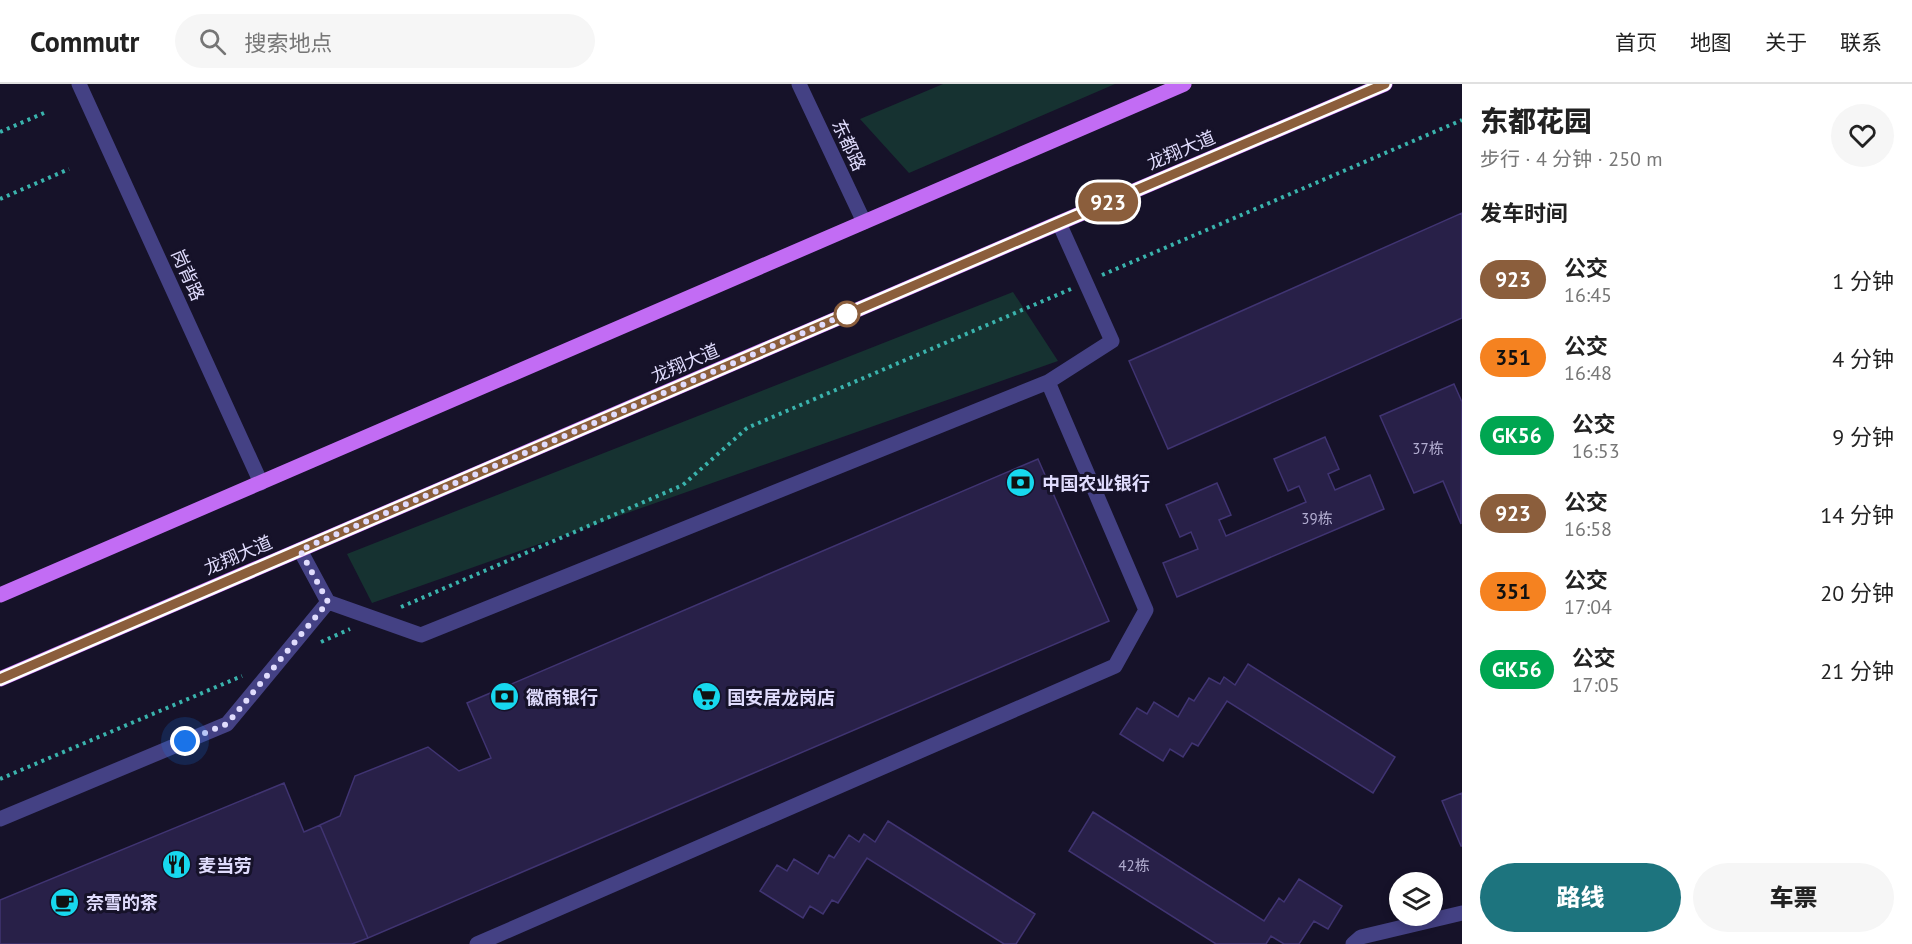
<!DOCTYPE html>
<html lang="zh">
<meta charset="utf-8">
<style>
:root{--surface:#fff;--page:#f6f6f6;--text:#222;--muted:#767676;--line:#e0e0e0;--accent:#1d747e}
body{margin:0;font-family:"PT Sans","Noto Sans SC",sans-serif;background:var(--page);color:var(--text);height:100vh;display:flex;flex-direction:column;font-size:22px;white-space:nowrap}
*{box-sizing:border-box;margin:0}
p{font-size:20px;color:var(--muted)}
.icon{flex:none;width:33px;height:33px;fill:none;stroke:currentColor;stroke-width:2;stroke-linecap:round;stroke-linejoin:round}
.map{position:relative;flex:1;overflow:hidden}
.panel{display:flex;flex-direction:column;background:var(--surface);width:450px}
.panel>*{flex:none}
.badge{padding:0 12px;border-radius:20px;font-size:21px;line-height:39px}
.tools{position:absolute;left:1389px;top:788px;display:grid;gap:12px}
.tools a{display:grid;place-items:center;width:54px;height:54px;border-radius:50%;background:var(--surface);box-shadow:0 3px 9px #0003;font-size:30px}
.you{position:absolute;width:30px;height:30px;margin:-15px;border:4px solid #fff;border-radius:50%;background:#1a73e8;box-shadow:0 0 0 9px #1a73e833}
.map>.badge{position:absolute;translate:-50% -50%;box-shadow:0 0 0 3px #fff}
h2{padding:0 18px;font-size:22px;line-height:54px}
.round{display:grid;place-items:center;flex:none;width:63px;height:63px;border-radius:32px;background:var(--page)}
.head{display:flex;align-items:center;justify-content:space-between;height:102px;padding:0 18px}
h1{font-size:28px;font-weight:800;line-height:45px}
.button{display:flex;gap:12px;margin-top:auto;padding:12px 18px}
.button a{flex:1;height:69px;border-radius:36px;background:var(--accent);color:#fff;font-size:24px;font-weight:800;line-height:69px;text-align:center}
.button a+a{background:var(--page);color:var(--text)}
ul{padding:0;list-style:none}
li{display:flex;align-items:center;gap:18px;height:78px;padding:0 18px}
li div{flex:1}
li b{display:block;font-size:22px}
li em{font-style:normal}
li .badge{min-width:66px;font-weight:700;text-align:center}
header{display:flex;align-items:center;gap:36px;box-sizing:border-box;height:84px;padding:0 30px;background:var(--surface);border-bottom:2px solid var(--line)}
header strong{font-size:28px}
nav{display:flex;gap:33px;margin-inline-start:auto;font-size:21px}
.search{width:420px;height:54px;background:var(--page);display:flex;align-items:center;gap:15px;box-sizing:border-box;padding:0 21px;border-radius:33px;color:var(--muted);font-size:22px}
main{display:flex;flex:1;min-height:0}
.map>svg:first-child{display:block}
.green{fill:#163231}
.building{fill:#282048;stroke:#403472;stroke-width:1.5}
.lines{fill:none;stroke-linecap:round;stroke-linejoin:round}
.path{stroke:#3ab3ad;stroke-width:4;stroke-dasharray:3 4.5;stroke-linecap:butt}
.minor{stroke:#444184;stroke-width:15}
.major{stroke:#c26cf4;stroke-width:15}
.line-casing{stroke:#fff;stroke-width:14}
.line{stroke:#8b5e3c;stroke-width:9}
.walk{stroke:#e0dcfd;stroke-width:6;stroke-dasharray:0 10.8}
.stop-dot{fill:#fff;stroke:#8b5e3c;stroke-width:3}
.labels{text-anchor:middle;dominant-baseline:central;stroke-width:6;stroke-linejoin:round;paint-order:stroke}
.number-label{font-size:15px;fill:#b2add0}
.street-label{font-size:18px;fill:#e0dcfd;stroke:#161229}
.poi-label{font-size:18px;font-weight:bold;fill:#e0dcfd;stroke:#161229;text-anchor:start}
</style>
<header>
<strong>Commutr</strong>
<div class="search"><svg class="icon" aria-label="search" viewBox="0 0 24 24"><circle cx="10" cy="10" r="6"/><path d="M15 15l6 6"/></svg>搜索地点</div>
<nav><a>首页</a><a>地图</a><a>关于</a><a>联系</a></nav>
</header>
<main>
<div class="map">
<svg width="1462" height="860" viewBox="0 0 1462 860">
<rect width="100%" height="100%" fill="#161229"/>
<path class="green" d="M943,0H1115L909,89L860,35Z
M1013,208L1058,277L372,519L347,470Z"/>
<path class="building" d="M1462,129V234L1168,365L1129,277Z
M1454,300L1462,318L1461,440L1443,397L1414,409L1380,332Z
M1325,353L1339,385L1328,390L1335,406L1370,391L1384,425L1177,513L1163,479L1198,465L1191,448L1180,453L1166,421L1217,399L1231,431L1219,436L1226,452L1306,418L1299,402L1288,407L1274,375Z
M1038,375L1109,537L368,854L320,741L340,732L355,692L428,663L459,687L491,674L467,619Z
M1248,580L1395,673L1373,709L1227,617L1198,662L1192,659L1183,673L1170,665L1163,677L1120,650L1137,624L1147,630L1154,618L1178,633L1189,614L1194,617L1209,594L1220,600L1224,593L1235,601Z
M284,699L304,748L320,741L368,854L352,860H0V816Z
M1462,709V762H1461L1442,717Z
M1093,728L1264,837L1279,814L1284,818L1299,795L1342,822L1328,845L1314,837L1299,860H1284L1271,852L1266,860H1216L1069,767Z
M888,737L1035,830L1016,860H1004L867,774L838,819L832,816L823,830L810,822L803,834L760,807L777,781L787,787L794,775L818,790L829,771L834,774L849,751L859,758L864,750L875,758Z"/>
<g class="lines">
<path class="path" d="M0,48L44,29
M0,115L69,85
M1102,191L1462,36
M401,523L683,401L747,344L1071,205
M321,558L350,545
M0,695L242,592"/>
<path class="minor" d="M79,0L261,399
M799,0L864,138
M300,466L328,518
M0,735L227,640L328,518L421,551L1048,298
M477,860L1115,582L1146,526L1048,298L1112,257L1059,139
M1353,860L1361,853L1462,829"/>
<path class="major" d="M0,511L1184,0
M0,595L1059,139L1385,0"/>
</g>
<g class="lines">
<defs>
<path id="line" d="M0,595L1059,139L1385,0"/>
</defs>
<use href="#line" class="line-casing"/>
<use href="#line" class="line"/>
<path class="walk" d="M185,657L227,640L328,518L300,466L847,230"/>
</g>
<defs>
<symbol id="bank-disc" viewBox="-11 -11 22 22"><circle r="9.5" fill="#17d8ee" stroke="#161229"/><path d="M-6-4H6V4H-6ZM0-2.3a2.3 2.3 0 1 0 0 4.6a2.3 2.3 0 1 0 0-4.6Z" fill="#111"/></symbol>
<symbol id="supermarket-disc" viewBox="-11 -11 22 22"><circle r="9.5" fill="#17d8ee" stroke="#161229"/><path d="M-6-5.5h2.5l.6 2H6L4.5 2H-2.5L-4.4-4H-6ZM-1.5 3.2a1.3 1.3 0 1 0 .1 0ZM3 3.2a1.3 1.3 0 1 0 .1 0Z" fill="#111"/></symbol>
<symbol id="restaurant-disc" viewBox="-11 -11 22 22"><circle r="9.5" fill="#17d8ee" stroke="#161229"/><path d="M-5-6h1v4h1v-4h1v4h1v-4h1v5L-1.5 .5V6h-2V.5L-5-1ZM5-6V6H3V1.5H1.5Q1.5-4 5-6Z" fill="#111"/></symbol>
<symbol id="cafe-disc" viewBox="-11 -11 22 22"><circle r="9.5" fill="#17d8ee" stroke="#161229"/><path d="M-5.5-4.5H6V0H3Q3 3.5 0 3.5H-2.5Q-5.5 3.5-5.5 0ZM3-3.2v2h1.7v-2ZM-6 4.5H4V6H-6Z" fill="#111"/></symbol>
</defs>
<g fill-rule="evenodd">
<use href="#bank-disc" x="1004" y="382" width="33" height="33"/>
<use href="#bank-disc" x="488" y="596" width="33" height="33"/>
<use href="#supermarket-disc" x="690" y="596" width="33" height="33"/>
<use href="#restaurant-disc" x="160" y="764" width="33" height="33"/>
<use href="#cafe-disc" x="48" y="802" width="33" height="33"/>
</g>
<circle class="stop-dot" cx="847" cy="230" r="12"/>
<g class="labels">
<g class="number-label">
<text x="1428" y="364">37栋</text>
<text x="1317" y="434">39栋</text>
<text x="1134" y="781">42栋</text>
</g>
<g class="street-label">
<text transform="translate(849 61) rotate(65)">东都路</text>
<text transform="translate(1181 66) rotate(-23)">龙翔大道</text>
<text transform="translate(188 191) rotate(66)">岗背路</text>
<text transform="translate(685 279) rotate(-23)">龙翔大道</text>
<text transform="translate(238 471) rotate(-23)">龙翔大道</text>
</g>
<g class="poi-label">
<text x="1042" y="399">中国农业银行</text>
<text x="526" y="613">徽商银行</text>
<text x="727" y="613">国安居龙岗店</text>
<text x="198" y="781">麦当劳</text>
<text x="86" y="818">奈雪的茶</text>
</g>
</g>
</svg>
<div class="tools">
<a><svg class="icon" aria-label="layers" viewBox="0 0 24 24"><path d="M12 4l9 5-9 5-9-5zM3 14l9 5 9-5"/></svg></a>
</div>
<div class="you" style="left:185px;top:657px"></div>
<b class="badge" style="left:1108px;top:118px;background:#8b5e3c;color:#fff">923</b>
</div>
<section class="panel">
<div class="head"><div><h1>东都花园</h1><p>步行 · 4 分钟 · 250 m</p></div><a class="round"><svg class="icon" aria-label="heart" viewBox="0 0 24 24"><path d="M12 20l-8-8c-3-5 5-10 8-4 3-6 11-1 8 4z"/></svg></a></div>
<h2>发车时间</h2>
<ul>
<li><span class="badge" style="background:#8b5e3c;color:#fff">923</span><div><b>公交</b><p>16:45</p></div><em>1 分钟</em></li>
<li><span class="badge" style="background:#f58220;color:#111">351</span><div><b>公交</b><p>16:48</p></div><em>4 分钟</em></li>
<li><span class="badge" style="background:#00a651;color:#fff">GK56</span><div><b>公交</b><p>16:53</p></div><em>9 分钟</em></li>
<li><span class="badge" style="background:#8b5e3c;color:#fff">923</span><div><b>公交</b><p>16:58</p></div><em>14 分钟</em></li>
<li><span class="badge" style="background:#f58220;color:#111">351</span><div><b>公交</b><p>17:04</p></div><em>20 分钟</em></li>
<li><span class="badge" style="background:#00a651;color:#fff">GK56</span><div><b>公交</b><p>17:05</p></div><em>21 分钟</em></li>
</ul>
<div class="button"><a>路线</a><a>车票</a></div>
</section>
</main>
